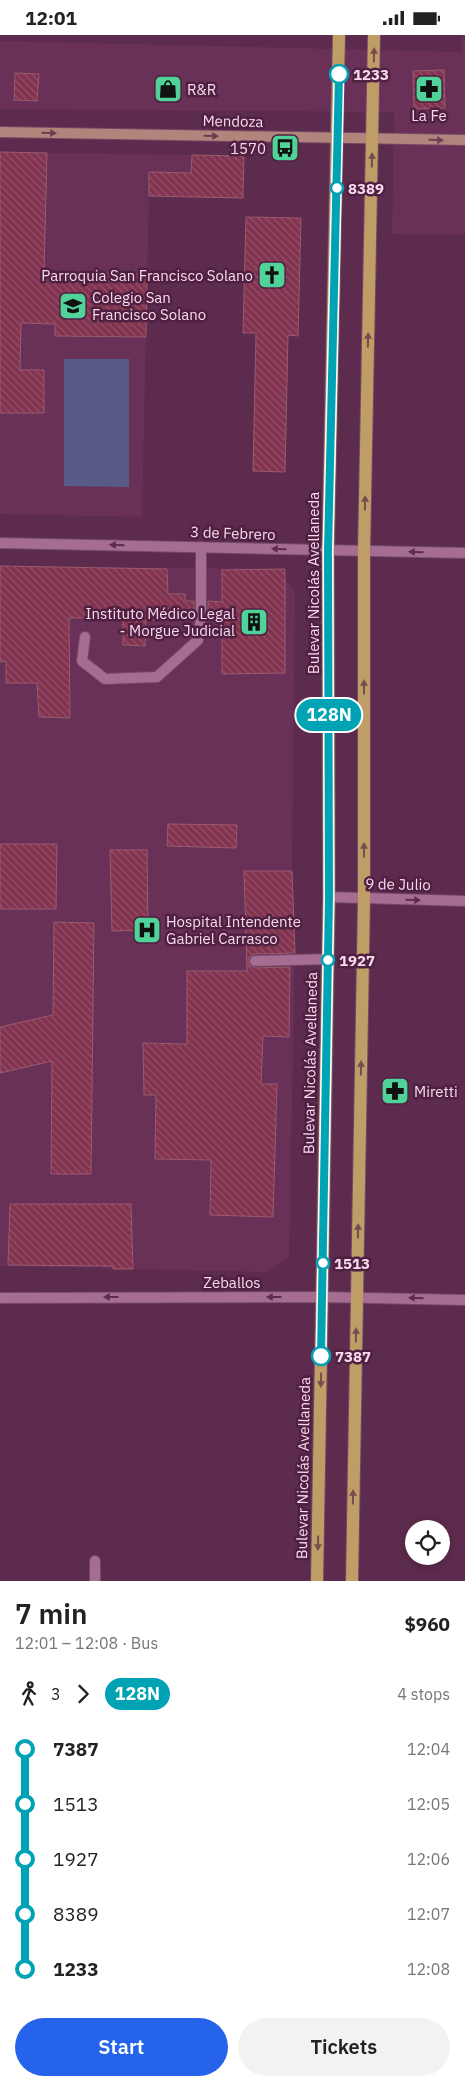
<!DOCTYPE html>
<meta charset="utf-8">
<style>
:root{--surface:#fff;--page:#f2f2f2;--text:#222;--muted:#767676;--accent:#2563eb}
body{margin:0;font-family:"IBM Plex Sans",sans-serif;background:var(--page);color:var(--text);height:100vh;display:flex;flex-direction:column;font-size:19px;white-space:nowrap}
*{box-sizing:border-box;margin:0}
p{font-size:16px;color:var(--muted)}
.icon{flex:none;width:28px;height:28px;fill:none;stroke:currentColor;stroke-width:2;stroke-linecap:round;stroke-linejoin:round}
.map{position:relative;height:1546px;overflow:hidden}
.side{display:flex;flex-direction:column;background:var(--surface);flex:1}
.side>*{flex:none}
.badge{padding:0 10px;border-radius:16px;font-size:18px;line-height:32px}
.buttons{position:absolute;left:405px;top:1485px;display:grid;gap:10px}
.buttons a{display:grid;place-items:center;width:45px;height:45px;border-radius:50%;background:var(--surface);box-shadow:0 2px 8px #0003;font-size:25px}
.map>.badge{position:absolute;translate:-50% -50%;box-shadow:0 0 0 2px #fff}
.legs{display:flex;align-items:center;gap:8px;height:55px;padding:0 15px;font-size:16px}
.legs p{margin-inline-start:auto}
.headline{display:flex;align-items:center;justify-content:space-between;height:85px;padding:0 15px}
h1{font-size:28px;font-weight:600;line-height:38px}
.button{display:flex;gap:10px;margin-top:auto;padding:10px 15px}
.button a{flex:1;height:58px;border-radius:30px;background:var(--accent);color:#fff;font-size:20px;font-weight:600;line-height:58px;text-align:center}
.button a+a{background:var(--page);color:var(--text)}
ul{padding:0 15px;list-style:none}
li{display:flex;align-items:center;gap:18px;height:55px;font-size:19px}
li i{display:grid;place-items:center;width:8px;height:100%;margin:0 6px;background:currentColor}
li i::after{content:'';width:12px;height:12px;margin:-6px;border:4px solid;border-radius:50%;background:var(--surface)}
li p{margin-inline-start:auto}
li:first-child i{background:linear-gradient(#0000 50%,currentColor 0)}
li:last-child i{background:linear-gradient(currentColor 50%,#0000 0)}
.status{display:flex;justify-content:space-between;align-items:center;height:35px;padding:0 25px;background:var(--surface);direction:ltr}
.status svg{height:14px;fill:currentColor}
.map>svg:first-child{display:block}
.built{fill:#693158}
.green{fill:#585b86}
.building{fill:url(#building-back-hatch);stroke:#9a5b6e}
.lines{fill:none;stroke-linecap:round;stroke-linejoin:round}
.lane-casing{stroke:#734966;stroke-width:12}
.street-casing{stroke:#734966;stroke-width:12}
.secondary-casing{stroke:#734966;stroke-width:12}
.primary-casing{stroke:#734966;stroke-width:14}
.lane{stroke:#a56d92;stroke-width:10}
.street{stroke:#a56d92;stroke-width:10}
.secondary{stroke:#b2857c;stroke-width:10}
.primary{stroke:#be9d67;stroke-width:12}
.oneway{fill:#764c4f}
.oneway2{fill:#6d3e53}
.oneway3{fill:#5d2c4e}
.line-1-casing{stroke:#fff;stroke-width:11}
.line-1{stroke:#00a3b4;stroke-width:8}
.stop-1-dot{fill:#fff;stroke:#00a3b4;stroke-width:2.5}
.labels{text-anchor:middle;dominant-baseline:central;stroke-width:5;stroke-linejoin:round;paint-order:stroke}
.stop-label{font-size:15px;font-weight:bold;fill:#f9daed;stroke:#502042;text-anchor:start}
.poi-label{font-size:15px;fill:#f9daed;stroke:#502042;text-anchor:start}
.street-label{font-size:15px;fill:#f9daed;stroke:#502042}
</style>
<div class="status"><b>12:01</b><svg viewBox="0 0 49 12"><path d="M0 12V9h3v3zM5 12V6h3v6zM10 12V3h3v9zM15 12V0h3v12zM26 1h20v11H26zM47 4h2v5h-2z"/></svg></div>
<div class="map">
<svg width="465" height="1546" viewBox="0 0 465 1546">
<defs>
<pattern id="building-back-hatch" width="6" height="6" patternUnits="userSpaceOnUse" patternTransform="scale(1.25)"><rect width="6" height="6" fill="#82334f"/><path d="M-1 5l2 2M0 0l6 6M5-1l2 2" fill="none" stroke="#945069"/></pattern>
</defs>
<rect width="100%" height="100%" fill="#5c2b4d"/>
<path class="built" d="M463,0H465V200L392,199L394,77L0,74V6L461,17Z
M0,117L192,120V137L244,138L243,163L149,162L142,482L0,479Z
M0,531L275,534L295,555L292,836L295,919L289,1222L268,1237L0,1231Z"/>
<path class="green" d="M64,324H129V452L64,451Z"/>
<path class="building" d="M444,35L445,73L414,74L413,36Z
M15,38L39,39L37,66L14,65Z
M0,117L47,118L44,237L147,239L146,302L55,301V289L21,288L20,335H44V378H0Z
M192,120L244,121L243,163L149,161V137L191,138Z
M246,182L301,183L298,301L288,300L285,437L253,436L256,298H243Z
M0,531L167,534L168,559H185V566H194V584L146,585L145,611L123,610V583H69L70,683L39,682L37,648H6V626L0,627Z
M285,534V638L222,639V584H208V566L222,567V535Z
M168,789L237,790L236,813L167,811Z
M0,809H57L56,874H0Z
M110,815H147L148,895L112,896Z
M244,836H292L295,918L254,919L249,922L248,926L249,930L255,933L290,932L289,1002L263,1001L261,1049H277L273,1182L210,1180L211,1125L155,1124L156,1060H144L143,1008L187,1009V936H247Z
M54,887L94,888L91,1139H51L52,1026L0,1038V992L53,980Z
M10,1169H131L133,1234H113V1231L8,1230Z"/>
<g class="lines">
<defs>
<path id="lane" d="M85,602L82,626L105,644L157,642L198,605L201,583V512
M255,926L328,924"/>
<path id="street" d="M0,508L465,518
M329,862L465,866
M0,1263L322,1262L465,1265
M95,1526V1546"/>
<path id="secondary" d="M0,97L465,105"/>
<path id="primary" d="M317,1546L329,862L328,516L339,0
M352,1546L364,864V517L374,0"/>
</defs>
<use href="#lane" class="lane-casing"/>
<use href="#street" class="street-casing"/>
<use href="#secondary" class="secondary-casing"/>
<use href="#primary" class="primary-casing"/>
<use href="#lane" class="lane"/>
<use href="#street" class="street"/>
<use href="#secondary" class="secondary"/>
<use href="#primary" class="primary"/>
</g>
<defs><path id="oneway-solid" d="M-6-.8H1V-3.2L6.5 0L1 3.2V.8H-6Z" transform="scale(1.25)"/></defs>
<g class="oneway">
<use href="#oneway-solid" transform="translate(374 20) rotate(-89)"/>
<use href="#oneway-solid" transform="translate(372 125) rotate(-89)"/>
<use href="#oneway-solid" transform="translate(368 305) rotate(-89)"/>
<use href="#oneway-solid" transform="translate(365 468) rotate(-89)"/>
<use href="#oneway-solid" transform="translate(364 652) rotate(-90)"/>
<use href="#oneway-solid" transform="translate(364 815) rotate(-90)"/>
<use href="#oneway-solid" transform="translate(361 1033) rotate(-89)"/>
<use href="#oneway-solid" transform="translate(358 1196) rotate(-89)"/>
<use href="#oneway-solid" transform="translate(356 1300) rotate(-89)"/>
<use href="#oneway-solid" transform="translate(321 1345) rotate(91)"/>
<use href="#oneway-solid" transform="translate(353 1462) rotate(-89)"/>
<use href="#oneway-solid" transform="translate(318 1508) rotate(91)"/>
</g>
<g class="oneway2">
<use href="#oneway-solid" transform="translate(49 98) rotate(1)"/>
<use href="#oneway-solid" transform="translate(211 101) rotate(1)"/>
<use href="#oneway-solid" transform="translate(436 105) rotate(1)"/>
</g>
<g class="oneway3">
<use href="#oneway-solid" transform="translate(117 510) rotate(-179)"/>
<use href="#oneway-solid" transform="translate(279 514) rotate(-178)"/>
<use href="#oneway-solid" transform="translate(416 517) rotate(-179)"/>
<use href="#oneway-solid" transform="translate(413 865) rotate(1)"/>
<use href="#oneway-solid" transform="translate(111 1262) rotate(180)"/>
<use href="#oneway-solid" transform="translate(274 1262) rotate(180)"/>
<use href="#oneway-solid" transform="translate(416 1263) rotate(-178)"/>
</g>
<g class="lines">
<defs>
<path id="line-1" d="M321,1321L329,862L328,516L339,39"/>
</defs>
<use href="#line-1" class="line-1-casing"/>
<use href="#line-1" class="line-1"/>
</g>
<defs>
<symbol id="shop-square" viewBox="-11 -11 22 22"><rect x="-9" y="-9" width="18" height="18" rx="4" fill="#50d398" stroke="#502042"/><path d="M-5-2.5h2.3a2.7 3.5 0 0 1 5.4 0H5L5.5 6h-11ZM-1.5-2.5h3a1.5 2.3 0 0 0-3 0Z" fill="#111"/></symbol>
<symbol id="pharmacy-square" viewBox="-11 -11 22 22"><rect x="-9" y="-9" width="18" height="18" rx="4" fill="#50d398" stroke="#502042"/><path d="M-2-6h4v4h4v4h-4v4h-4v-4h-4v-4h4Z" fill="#111"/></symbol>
<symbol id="bus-square" viewBox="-11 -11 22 22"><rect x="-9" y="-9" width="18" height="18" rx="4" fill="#50d398" stroke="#502042"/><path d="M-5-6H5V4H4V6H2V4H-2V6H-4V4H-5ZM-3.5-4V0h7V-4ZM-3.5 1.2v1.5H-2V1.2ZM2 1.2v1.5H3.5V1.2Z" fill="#111"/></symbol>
<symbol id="church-square" viewBox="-11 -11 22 22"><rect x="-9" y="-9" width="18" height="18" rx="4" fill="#50d398" stroke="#502042"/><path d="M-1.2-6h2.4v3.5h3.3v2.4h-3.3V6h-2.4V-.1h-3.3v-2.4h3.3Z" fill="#111"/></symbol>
<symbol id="school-square" viewBox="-11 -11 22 22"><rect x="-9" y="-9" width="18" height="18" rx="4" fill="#50d398" stroke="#502042"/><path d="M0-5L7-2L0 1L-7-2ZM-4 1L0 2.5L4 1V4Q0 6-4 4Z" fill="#111"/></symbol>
<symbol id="building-square" viewBox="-11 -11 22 22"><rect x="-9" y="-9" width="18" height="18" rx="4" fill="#50d398" stroke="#502042"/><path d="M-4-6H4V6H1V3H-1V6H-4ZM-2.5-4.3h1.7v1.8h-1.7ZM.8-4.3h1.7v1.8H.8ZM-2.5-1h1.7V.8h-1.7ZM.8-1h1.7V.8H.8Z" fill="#111"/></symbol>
<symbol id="hospital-square" viewBox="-11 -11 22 22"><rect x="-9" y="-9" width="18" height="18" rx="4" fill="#50d398" stroke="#502042"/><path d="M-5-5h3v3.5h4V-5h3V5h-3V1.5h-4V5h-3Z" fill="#111"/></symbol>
</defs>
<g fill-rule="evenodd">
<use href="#shop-square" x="152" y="38" width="32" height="32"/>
<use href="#pharmacy-square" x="413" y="38" width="32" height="32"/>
<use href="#bus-square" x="269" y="97" width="32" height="32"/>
<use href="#church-square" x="256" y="224" width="32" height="32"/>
<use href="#school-square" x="57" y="255" width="32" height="32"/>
<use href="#building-square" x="238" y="571" width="32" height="32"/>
<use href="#hospital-square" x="131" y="879" width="32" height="32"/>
<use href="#pharmacy-square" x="379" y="1040" width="32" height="32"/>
</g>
<g class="stop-1-dot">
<circle cx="339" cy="39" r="9"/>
<circle cx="337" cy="153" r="6"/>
<circle cx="328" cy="925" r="6"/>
<circle cx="323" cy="1228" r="6"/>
<circle cx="321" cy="1321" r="9"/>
</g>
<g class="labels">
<g class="stop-label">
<text x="353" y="39">1233</text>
<text x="348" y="153">8389</text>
<text x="339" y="925">1927</text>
<text x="334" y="1228">1513</text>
<text x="335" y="1321">7387</text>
</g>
<g class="poi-label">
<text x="187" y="54">R&amp;R</text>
<text x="429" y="80" text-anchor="middle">La Fe</text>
<text x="266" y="113" text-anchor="end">1570</text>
<text x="253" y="240" text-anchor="end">Parroquia San Francisco Solano</text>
<text x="92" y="262">Colegio San<tspan x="92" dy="17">Francisco Solano</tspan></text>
<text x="235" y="578" text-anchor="end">Instituto Médico Legal<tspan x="235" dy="17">- Morgue Judicial</tspan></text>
<text x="166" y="886">Hospital Intendente<tspan x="166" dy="17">Gabriel Carrasco</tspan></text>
<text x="414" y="1056">Miretti</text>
</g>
<g class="street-label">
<text transform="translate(233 86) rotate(1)">Mendoza</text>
<text transform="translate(233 498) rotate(2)">3 de Febrero</text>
<text transform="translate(313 548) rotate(-90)">Bulevar Nicolás Avellaneda</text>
<text transform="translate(398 849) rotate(1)">9 de Julio</text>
<text transform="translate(310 1028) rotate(-89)">Bulevar Nicolás Avellaneda</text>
<text x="232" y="1247">Zeballos</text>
<text transform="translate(303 1433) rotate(-89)">Bulevar Nicolás Avellaneda</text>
</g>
</g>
</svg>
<div class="buttons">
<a><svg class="icon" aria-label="locate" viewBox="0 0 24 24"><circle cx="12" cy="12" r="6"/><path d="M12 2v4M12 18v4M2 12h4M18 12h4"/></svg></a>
</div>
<b class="badge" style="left:329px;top:680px;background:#00a3b4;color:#fff">128N</b>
</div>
<section class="side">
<div class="headline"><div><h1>7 min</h1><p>12:01 – 12:08 · Bus</p></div><b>$960</b></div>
<div class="legs"><svg class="icon" aria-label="walk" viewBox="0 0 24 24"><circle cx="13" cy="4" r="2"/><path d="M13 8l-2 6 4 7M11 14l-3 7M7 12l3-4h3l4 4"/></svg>3<svg class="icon" aria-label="forward" viewBox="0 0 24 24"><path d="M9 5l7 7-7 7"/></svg><b class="badge" style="background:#00a3b4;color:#fff">128N</b><p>4 stops</p></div>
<ul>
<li><i style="color:#00a3b4"></i><b>7387</b><p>12:04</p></li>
<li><i style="color:#00a3b4"></i><span>1513</span><p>12:05</p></li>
<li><i style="color:#00a3b4"></i><span>1927</span><p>12:06</p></li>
<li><i style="color:#00a3b4"></i><span>8389</span><p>12:07</p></li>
<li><i style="color:#00a3b4"></i><b>1233</b><p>12:08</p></li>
</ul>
<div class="button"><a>Start</a><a>Tickets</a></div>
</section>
